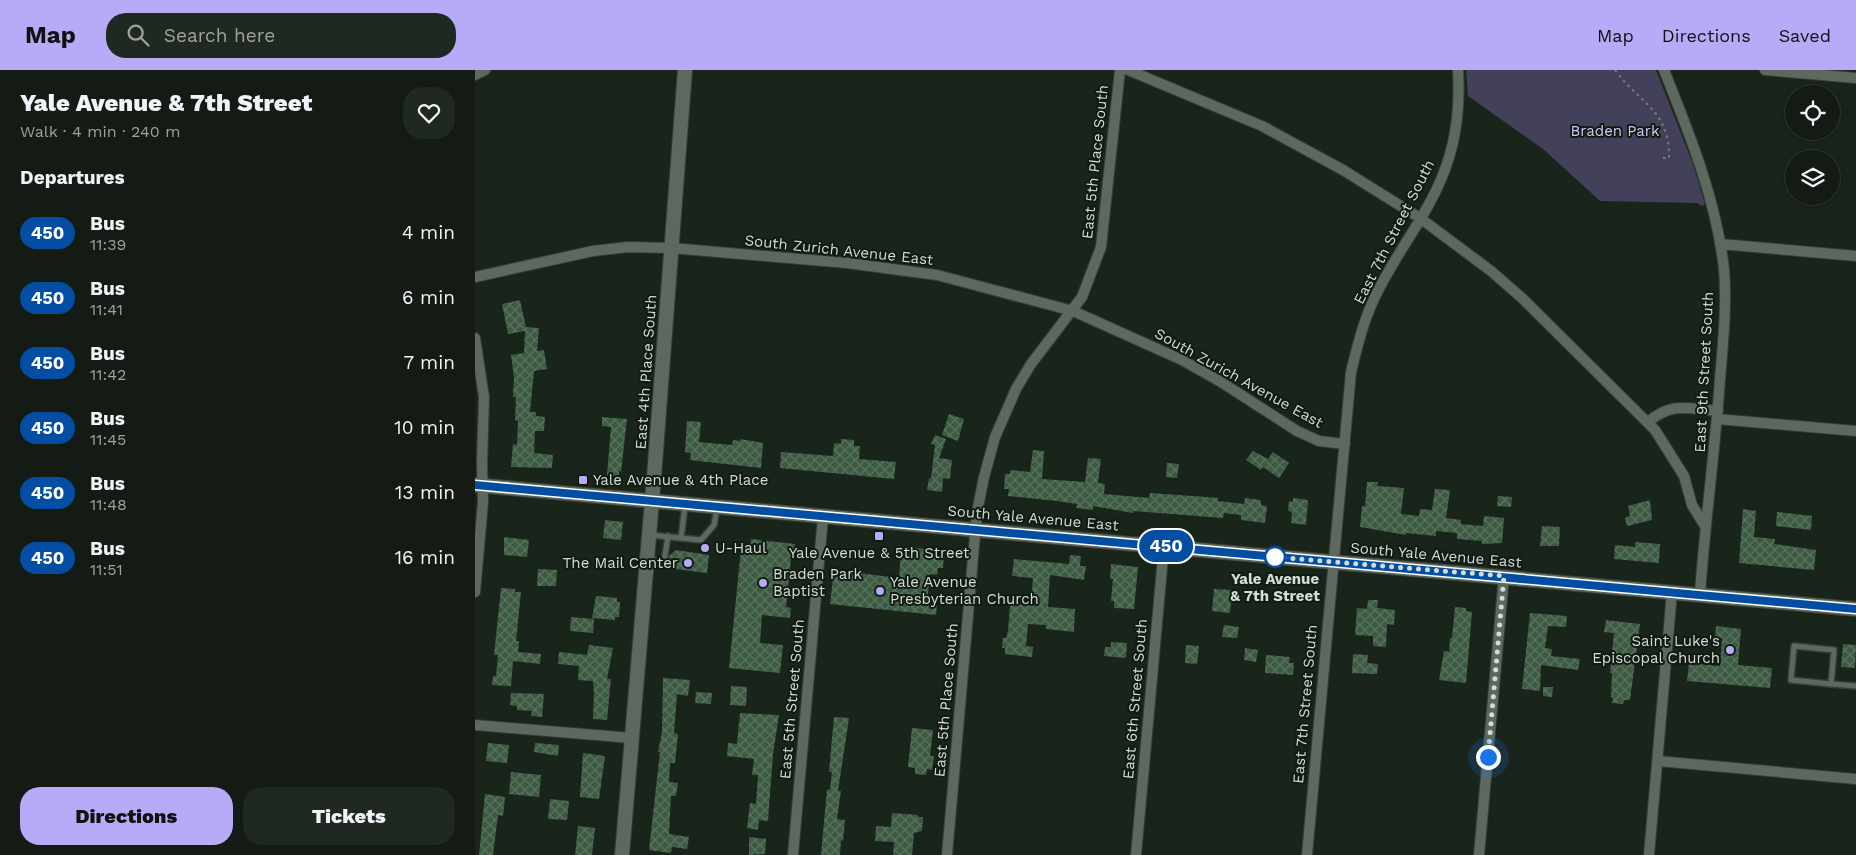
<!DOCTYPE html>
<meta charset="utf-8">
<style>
:root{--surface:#131b14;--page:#202822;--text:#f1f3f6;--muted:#9da1a0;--line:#323934;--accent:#b7abf8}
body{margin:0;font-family:"Work Sans",sans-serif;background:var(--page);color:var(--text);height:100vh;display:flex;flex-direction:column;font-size:19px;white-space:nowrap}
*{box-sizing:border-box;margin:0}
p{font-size:16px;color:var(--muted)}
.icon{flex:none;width:28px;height:28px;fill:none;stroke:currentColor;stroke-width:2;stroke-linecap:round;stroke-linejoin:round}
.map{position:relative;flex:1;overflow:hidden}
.drawer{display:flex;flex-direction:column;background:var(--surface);width:475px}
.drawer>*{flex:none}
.badge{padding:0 10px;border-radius:16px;font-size:18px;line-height:32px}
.controls{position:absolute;left:1310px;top:15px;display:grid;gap:10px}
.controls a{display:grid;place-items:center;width:55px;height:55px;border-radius:50%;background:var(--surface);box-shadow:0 2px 8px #0003,0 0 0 1px var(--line);font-size:25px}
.you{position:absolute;width:25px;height:25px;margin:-12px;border:4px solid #fff;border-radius:50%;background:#1a73e8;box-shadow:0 0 0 8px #1a73e833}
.map>.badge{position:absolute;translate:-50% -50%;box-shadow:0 0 0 2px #fff}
h2{padding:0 20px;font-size:19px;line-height:45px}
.round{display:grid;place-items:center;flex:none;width:52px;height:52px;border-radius:20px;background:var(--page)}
.overview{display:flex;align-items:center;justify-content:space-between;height:85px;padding:0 20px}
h1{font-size:24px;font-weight:800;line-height:38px}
.button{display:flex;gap:10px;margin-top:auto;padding:10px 20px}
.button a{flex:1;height:58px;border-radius:20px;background:var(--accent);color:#111;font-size:20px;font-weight:800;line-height:58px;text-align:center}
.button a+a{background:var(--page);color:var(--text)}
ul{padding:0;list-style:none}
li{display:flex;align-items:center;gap:15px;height:65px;padding:0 20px}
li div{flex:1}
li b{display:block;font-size:19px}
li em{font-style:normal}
li .badge{min-width:55px;font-weight:700;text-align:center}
header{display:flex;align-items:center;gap:30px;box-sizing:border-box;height:70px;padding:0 25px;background:var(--accent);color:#111}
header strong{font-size:24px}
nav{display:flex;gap:28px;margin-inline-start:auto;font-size:18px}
.search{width:350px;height:45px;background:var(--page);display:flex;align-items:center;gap:12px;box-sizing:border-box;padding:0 18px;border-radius:20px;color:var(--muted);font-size:19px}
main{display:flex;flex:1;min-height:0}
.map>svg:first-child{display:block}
.green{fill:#434059}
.building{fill:url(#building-cross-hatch)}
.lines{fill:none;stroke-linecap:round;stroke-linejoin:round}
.lane-casing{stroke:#373f38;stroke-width:8}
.street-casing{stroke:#373f38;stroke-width:12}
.secondary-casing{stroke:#373f38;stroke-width:16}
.path{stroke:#757e77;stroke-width:2;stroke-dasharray:2.5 4;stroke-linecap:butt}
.lane{stroke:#5d695f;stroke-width:5}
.street{stroke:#5d695f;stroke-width:10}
.secondary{stroke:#5d695f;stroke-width:14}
.line-casing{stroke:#fff;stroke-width:11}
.line{stroke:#034ea2;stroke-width:8}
.walk{stroke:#d5dcd6;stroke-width:5;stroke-dasharray:0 9}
.poi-dot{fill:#b7abf8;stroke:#101b12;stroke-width:2}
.stop-dot{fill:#fff;stroke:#034ea2;stroke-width:2.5}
.labels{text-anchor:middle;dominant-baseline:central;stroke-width:4;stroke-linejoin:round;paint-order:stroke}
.park-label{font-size:15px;fill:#cfc9f9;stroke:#101b12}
.street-label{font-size:15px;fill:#d5dcd6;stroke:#101b12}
.poi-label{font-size:15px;fill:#d5dcd6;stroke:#101b12;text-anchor:start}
.stop-label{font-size:15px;font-weight:bold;fill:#d5dcd6;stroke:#101b12}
</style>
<header>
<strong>Map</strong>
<div class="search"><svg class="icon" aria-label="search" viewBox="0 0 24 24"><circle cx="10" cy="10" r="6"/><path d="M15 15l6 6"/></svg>Search here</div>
<nav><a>Map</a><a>Directions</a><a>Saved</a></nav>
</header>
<main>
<section class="drawer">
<div class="overview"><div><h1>Yale Avenue &amp; 7th Street</h1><p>Walk · 4 min · 240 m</p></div><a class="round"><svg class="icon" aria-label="heart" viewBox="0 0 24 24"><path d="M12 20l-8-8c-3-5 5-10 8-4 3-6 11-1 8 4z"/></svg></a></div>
<h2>Departures</h2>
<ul>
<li><span class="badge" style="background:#034ea2;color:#fff">450</span><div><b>Bus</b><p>11:39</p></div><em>4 min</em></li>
<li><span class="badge" style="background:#034ea2;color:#fff">450</span><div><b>Bus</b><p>11:41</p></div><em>6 min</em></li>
<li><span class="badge" style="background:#034ea2;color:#fff">450</span><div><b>Bus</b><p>11:42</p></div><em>7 min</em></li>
<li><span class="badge" style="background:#034ea2;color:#fff">450</span><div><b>Bus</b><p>11:45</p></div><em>10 min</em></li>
<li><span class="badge" style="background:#034ea2;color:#fff">450</span><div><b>Bus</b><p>11:48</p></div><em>13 min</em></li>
<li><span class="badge" style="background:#034ea2;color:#fff">450</span><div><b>Bus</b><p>11:51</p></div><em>16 min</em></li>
</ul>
<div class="button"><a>Directions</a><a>Tickets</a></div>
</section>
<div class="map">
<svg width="1381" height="785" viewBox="0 0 1381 785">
<defs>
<pattern id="building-cross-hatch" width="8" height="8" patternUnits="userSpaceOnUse" patternTransform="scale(1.25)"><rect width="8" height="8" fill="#3d5b42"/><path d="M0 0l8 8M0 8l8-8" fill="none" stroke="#58725d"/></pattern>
</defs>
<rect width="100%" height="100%" fill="#19241b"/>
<path class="green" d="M991,0H1181L1218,94L1230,134L1227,136L1222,133L1125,131L1068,79L993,26Z"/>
<path class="building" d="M45,230L51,257L64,258L62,281L69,280L72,299L59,301L55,342H61V346L70,347L69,361H60L59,383L78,385L77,398L36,397L38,374L42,375L43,351L40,350L41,327H38L39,307L36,285L49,283L50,261L33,264L27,234Z
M474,344L489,349L483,371L467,365Z
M127,347L152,349L146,402L144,401V406L132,405L136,357L127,356Z
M212,351L226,352L224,372L257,375L258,370L265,371V369L288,373L286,398L215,390L216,383L210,382Z
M460,365L471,369L464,388L477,390L475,409L468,408L467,422L452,420L454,408L456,409L460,375L456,374Z
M366,369L379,370V376H385L384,389L421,392L419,409L305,398L306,382L358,386L359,373L366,374Z
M558,380L569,381L567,409L610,412L613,388L626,389L623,413L630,414L629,424L674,428L675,423L718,426L743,428V431L769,434L770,428L786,430V435L792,436L790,453L766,450V445L749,443L748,448L658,441V443L618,436V440L601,438L602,434L582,431L533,426L534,419H529L530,404H535V400L555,402Z
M778,381L793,389L798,382L814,393L804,408L788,397L786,400L771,390Z
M692,393L704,394L702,408L691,407Z
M892,412H903L902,416L929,418L926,444L944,446L945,439L957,440L960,419L975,420L971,448L986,450V454L1008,456L1009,446L1029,448L1027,473L1007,474V471L982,469V463L961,461V466L931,463V465L885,457L887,436H890Z
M1023,426L1037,427L1036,437L1022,436Z
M818,428L833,430L831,455L816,453L817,442L813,441L814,431L818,432Z
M1175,430L1177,450L1152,456L1150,448L1155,446L1153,436Z
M1268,439L1281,441L1279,467L1300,469L1299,474L1341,480L1339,500L1264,493Z
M1302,442L1337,446L1336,460L1301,456Z
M130,450L148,452L146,470L128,468Z
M1067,456L1085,457L1084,476H1065Z
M29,467L54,470L52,487L29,485Z
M276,469L320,474L319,488H316L311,537L316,538L315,548L287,545L285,573L308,575L305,603L254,598L266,479L275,480Z
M1160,472L1185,474L1184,493L1139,489L1140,475L1160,477Z
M434,477L458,480V484L469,485L468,498H463L462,505L455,504L452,533L462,534L461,545L355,534L359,500L424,508L426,481L434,482Z
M201,480L234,485L232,503L192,498L194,486Z
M595,485L606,486L605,496H611L609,510L575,505L573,537L600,539L599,562L571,559V555L553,554L551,576L558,577L557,587L530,584V578H527L528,568H531L533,561L535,534L556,535L558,508L537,506L539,489L594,494Z
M636,494L663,497L659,539L639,538V531H636L638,509H635Z
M63,499L82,500L81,516H62Z
M26,518L40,519V522H46L41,571H44L43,582L66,584L65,594L38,591L36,616L17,615L18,606H21L23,585H19Z
M739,519L757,520L755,543L737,541Z
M121,526L142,528V532H145L144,547H140V550L117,548Z
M893,530H903L902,538L920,540L919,555L912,554L911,577L898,576V566L880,565L882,538L892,539Z
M980,537L991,538V541L997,542L991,613L964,610L969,581L974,582L975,568H977Z
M1055,543L1092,546L1091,557L1073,556L1070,578L1077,579L1076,586L1105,589L1103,600L1066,595L1065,621L1047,619Z
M96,547L119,549L118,563L95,561Z
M1131,550L1165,554L1155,630H1149L1148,634L1137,633L1138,628L1136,627L1137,603H1135L1139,563L1129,562Z
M749,555L764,557L762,568L747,567Z
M1241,556L1266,559L1263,595L1297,598L1295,618L1212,611L1214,593L1245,596L1247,568H1240Z
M636,572L652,573L651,588L629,586L630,577H636Z
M1368,574L1381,575L1380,598L1366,597Z
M114,575L138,578L132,609H136L132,650L118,649L119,624L118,611L103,610L104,596L83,594L84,582L112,585Z
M711,575L724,576L722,594L710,593Z
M770,578L783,580L781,592L769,590Z
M878,584L893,585L892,593L903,594L902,604L877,603Z
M791,585L815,587L814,593H819L818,605L790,603Z
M188,608L215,610L213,626L202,624L199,663L203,664L200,693H195L194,712L203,713L201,726H196L194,764L214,767L212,779L197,777L196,783L174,780L185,682H183L187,662Z
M256,616L272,617L271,636L255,635Z
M1068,617H1078L1077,627L1068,626Z
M221,622L237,623L236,634L220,633Z
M36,623L69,624L67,647L56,646L57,641L42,640V636L35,635Z
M265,643L304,645L298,684L293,751L284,750L283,760L272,758L275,733L281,734L283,705H277L279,689L252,686L253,673L262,674Z
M359,647L374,648L363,721H366L362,749L370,750L368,771L366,770L365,785H346L352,719L355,720L357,702H354Z
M437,658L458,660L455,686H459L457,700L452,699L451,705L440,704V698L433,697Z
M13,673L34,675L32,693L11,691Z
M60,673L84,675L83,686L59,682Z
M108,683L130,686L124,729L105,727Z
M36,702L66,705L64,727L34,724Z
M10,724L30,727L28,746L23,745L18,785H4Z
M75,729L94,731L92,750L73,749Z
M417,743L443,745V747H448L447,761L439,763L437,785H418L419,772L400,771L401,756L416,757Z
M103,756L120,758L117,785H100Z
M274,767L291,769L290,784L274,785Z"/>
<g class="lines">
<defs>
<path id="lane" d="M175,465L226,470L239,455L242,438
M206,468L210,436
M173,490L189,492L193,466
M1319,576L1359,580L1356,614L1316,610Z
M1356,614L1381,616"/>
<path id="street" d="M653,0L787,56L868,100L945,148L1016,201L1047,228L1180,360L1209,406L1217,435L1230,456
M1189,0C1215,65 1241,129 1249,199C1252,235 1248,273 1245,309C1240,381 1230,452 1225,524
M1290,0L1381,8
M0,5L10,0
M1245,174L1381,186
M0,207L118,181L153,177L196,178L372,193L462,205L598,241L707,290L746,312L822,361L844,371L870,374
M0,268L9,327L7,393L8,432L0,522
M1242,349L1381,361
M1173,352C1198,331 1213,339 1243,341
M0,655L157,668
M1183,691L1381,709
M318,785L348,447
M472,785L502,442L509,407L520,367L541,319L556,294L607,227L626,177L645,0
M661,785L689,476
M832,785L876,302C882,278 888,252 899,229C919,185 952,147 969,102C982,69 985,34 983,0
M1004,785L1029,506
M1174,785L1197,522"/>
<path id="secondary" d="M0,415L1381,539
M147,785L179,407L210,0"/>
</defs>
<use href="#lane" class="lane-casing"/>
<use href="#street" class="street-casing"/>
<use href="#secondary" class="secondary-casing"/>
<path class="path" d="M1140,0C1164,33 1195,40 1194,88H1186"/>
<use href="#lane" class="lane"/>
<use href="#street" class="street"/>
<use href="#secondary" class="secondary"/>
</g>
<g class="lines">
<defs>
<path id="line" d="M0,415L1381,539"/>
</defs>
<use href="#line" class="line-casing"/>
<use href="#line" class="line"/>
<path class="walk" d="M800,487L1029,506L1013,687"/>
</g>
<g class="poi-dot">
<rect x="103" y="405" width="10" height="10" rx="2.5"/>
<rect x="399" y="461" width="10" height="10" rx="2.5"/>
<circle cx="230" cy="478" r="5"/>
<circle cx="213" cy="493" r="5"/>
<circle cx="288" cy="513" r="5"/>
<circle cx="405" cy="521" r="5"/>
<circle cx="1255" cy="580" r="5"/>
</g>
<circle class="stop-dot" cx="800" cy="487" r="10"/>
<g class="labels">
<g class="park-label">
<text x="1140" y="61">Braden Park</text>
</g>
<g class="street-label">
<text transform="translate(620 92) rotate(-84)">East 5th Place South</text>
<text transform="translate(919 162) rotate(-63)">East 7th Street South</text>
<text transform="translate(364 180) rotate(6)">South Zurich Avenue East</text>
<text transform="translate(171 302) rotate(-86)">East 4th Place South</text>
<text transform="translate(1229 302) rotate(-87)">East 9th Street South</text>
<text transform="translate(764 308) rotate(29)">South Zurich Avenue East</text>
<text transform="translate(558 448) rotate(5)">South Yale Avenue East</text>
<text transform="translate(961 485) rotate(5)">South Yale Avenue East</text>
<text transform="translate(317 629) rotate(-85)">East 5th Street South</text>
<text transform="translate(660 629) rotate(-85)">East 6th Street South</text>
<text transform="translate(471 630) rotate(-85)">East 5th Place South</text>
<text transform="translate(830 634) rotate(-85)">East 7th Street South</text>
</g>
<g class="poi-label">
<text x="118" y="410">Yale Avenue &amp; 4th Place</text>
<text x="240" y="478">U-Haul</text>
<text x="404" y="483" text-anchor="middle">Yale Avenue &amp; 5th Street</text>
<text x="203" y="493" text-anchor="end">The Mail Center</text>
<text x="298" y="504">Braden Park<tspan x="298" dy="17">Baptist</tspan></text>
<text x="415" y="512">Yale Avenue<tspan x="415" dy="17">Presbyterian Church</tspan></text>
<text x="1245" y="571" text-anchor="end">Saint Luke's<tspan x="1245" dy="17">Episcopal Church</tspan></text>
</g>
<g class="stop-label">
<text x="800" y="509">Yale Avenue<tspan x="800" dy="17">&amp; 7th Street</tspan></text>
</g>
</g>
</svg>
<div class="controls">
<a><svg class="icon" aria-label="locate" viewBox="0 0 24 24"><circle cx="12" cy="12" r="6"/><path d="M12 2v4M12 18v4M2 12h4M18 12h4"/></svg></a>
<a><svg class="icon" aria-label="layers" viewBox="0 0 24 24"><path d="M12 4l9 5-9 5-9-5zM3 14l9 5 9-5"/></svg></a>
</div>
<div class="you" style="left:1013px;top:687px"></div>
<b class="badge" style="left:691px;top:476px;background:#034ea2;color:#fff">450</b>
</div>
</main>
